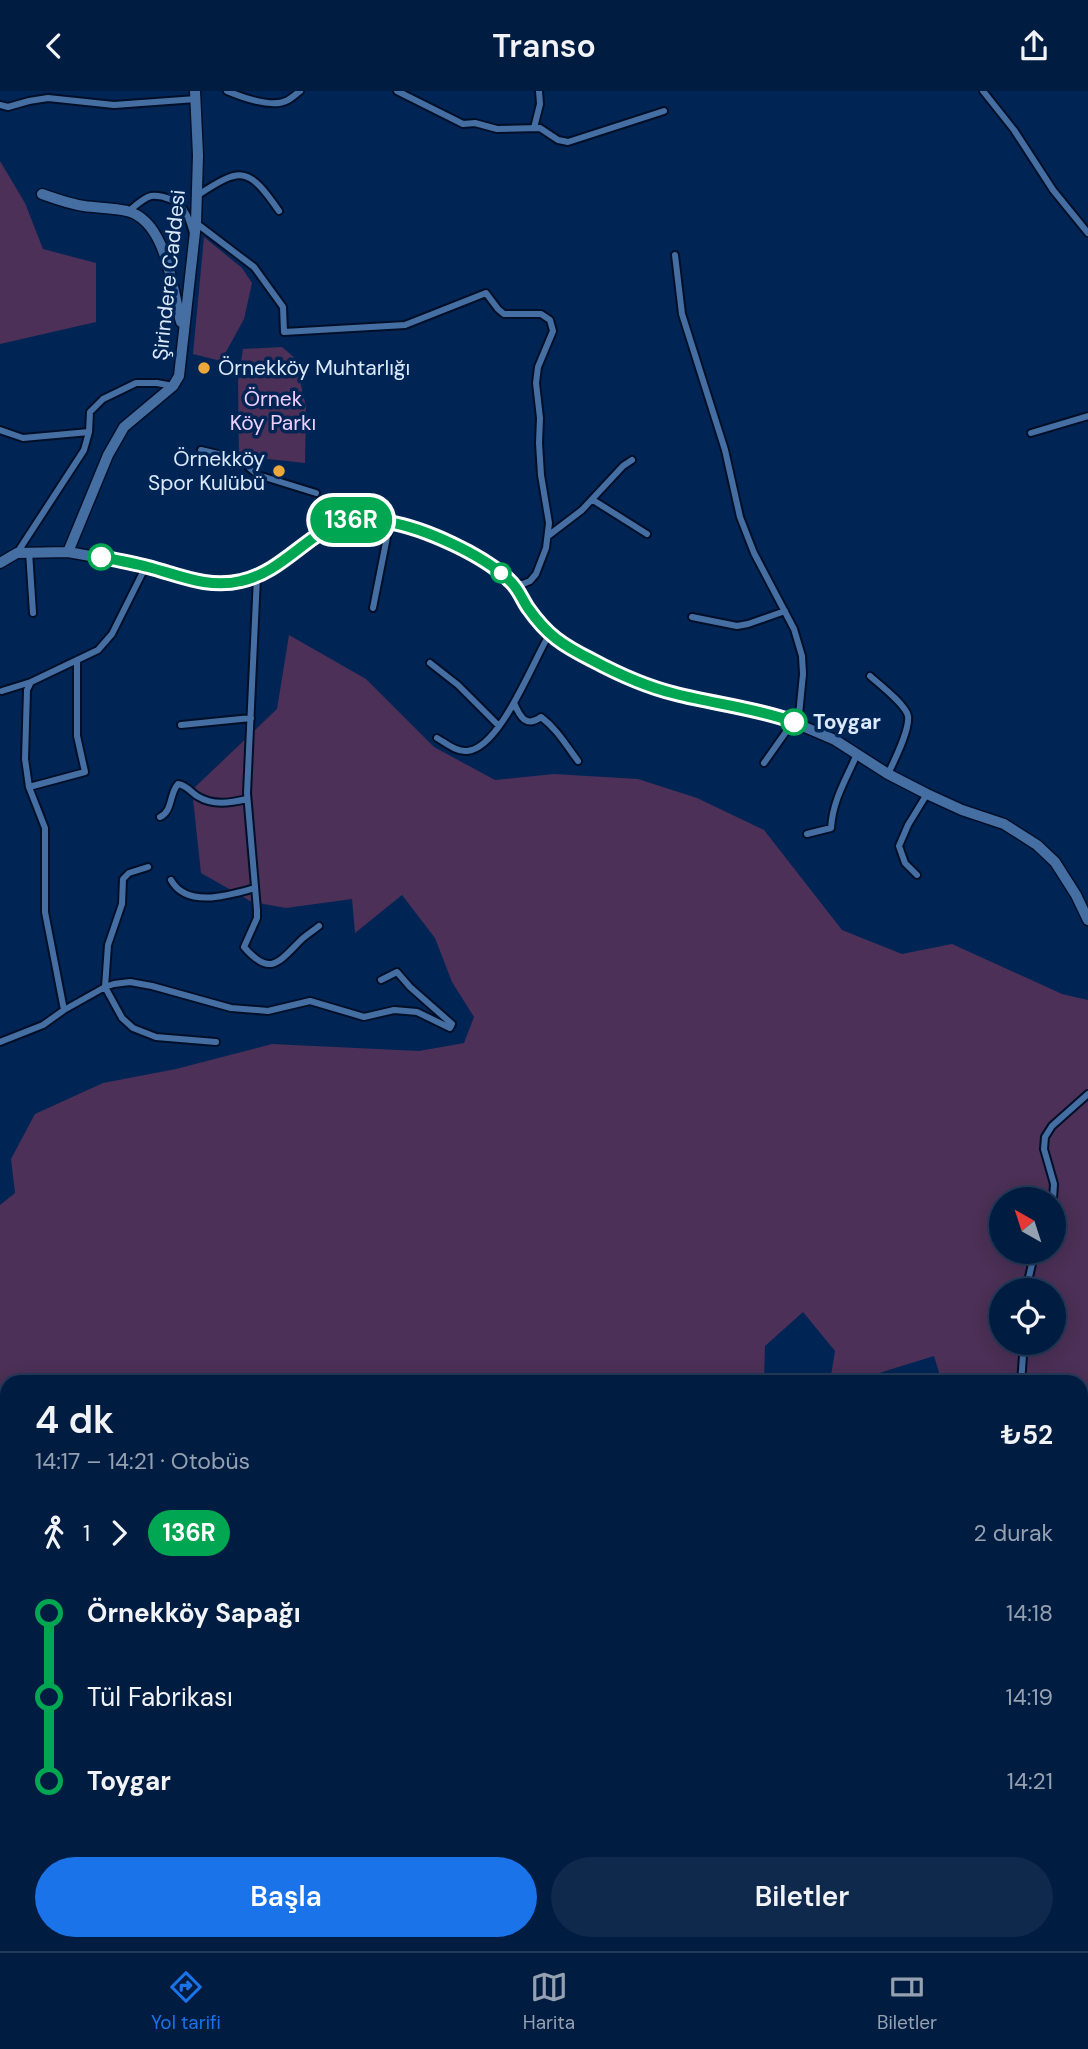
<!DOCTYPE html>
<html lang="tr">
<meta charset="utf-8">
<style>
:root{--surface:#001c40;--page:#0e294b;--text:#f1f3f6;--muted:#95a1b1;--line:#223a59;--accent:#1a73e8}
body{margin:0;font-family:"DM Sans",sans-serif;background:var(--page);color:var(--text);height:100vh;display:flex;flex-direction:column;font-size:26px;white-space:nowrap}
*{box-sizing:border-box;margin:0}
p{font-size:23px;color:var(--muted)}
.icon{flex:none;width:38px;height:38px;fill:none;stroke:currentColor;stroke-width:2;stroke-linecap:round;stroke-linejoin:round}
.map{position:relative;flex:1;overflow:hidden}
.details{position:absolute;left:0px;top:1284px;width:1088px;height:576px;display:flex;flex-direction:column;background:var(--surface);border-radius:21px 21px 0 0;box-shadow:0 4px 18px #0003,0 0 0 2px var(--line)}
.details>*{flex:none}
.badge{padding:0 14px;border-radius:23px;font-size:24px;line-height:46px}
.needle{width:46px;rotate:321deg}
.controls{position:absolute;left:989px;top:1096px;display:grid;gap:14px}
.controls a{display:grid;place-items:center;width:77px;height:77px;border-radius:50%;background:var(--surface);box-shadow:0 4px 18px #0003,0 0 0 2px var(--line);font-size:35px}
.map>.badge{position:absolute;translate:-50% -50%;box-shadow:0 0 0 4px #fff}
.legs{display:flex;align-items:center;gap:10px;height:77px;padding:0 35px;font-size:23px}
.legs p{margin-inline-start:auto}
.overview{display:flex;align-items:center;justify-content:space-between;height:119px;padding:0 35px}
h1{font-size:38px;font-weight:600;line-height:52px}
.button{display:flex;gap:14px;margin-top:auto;padding:14px 35px}
.button a{flex:1;height:80px;border-radius:42px;background:var(--accent);color:#fff;font-size:28px;font-weight:600;line-height:80px;text-align:center}
.button a+a{background:var(--page);color:var(--text)}
ul{padding:0 35px;list-style:none}
li{display:flex;align-items:center;gap:24px;height:84px;font-size:26px}
li i{display:grid;place-items:center;width:10px;height:100%;margin:0 9px;background:currentColor}
li i::after{content:'';width:18px;height:18px;margin:-9px;border:5px solid;border-radius:50%;background:var(--surface)}
li p{margin-inline-start:auto}
li:first-child i{background:linear-gradient(#0000 50%,currentColor 0)}
li:last-child i{background:linear-gradient(currentColor 50%,#0000 0)}
header{display:flex;justify-content:space-between;align-items:center;height:91px;padding:0 35px;background:var(--surface);font-size:32px;font-weight:600}
.dock{display:flex;justify-content:space-around;align-items:center;height:98px;border-top:2px solid var(--line);background:var(--surface);font-size:19px;color:var(--muted)}
.dock a{display:grid;justify-items:center;gap:4px}
.dock .current{color:var(--accent)}
.map>svg:first-child{display:block}
.green{fill:#4c3057;fill-rule:evenodd}
.lines{fill:none;stroke-linecap:round;stroke-linejoin:round}
.street-casing{stroke:#000f28;stroke-width:10}
.secondary-casing{stroke:#000f28;stroke-width:13}
.highway-casing{stroke:#000f28;stroke-width:16}
.street{stroke:#456ea3;stroke-width:6}
.secondary{stroke:#456ea3;stroke-width:10}
.highway{stroke:#ad7c2d;stroke-width:12}
.line-1-casing{stroke:#fff;stroke-width:16}
.line-1{stroke:#00a651;stroke-width:10}
.poi-dot{fill:#eca93a;stroke:#002555;stroke-width:2.5}
.stop-1-dot{fill:#fff;stroke:#00a651;stroke-width:3.5}
.labels{text-anchor:middle;dominant-baseline:central;stroke-width:7;stroke-linejoin:round;paint-order:stroke}
.street-label{font-size:21px;fill:#dbe9fb;stroke:#002555}
.poi-label{font-size:21px;fill:#dbe9fb;stroke:#002555;text-anchor:start}
.park-label{font-size:21px;fill:#efcffd;stroke:#002555}
.stop-label{font-size:21px;font-weight:bold;fill:#dbe9fb;stroke:#002555;text-anchor:start}
</style>
<header><svg class="icon" aria-label="back" viewBox="0 0 24 24"><path d="M15 5l-7 7 7 7"/></svg>Transo<svg class="icon" aria-label="share" viewBox="0 0 24 24"><path d="M12 15V3M7 8l5-5 5 5M5 13v7h14v-7"/></svg></header>
<div class="map">
<svg width="1088" height="1860" viewBox="0 0 1088 1860">
<rect width="100%" height="100%" fill="#002555"/>
<path class="green" d="M0,70L25,112L43,158L96,172V231L0,253Z
M204,146L242,177L252,192L244,228L221,270L193,263Z
M282,256L295,267L306,316L305,372L239,365L238,290L243,258Z
M289,544L366,588L434,656L495,689L554,683L638,688L697,707L764,739L842,839L902,863L952,853L1062,903L1088,909V1524L1082,1528V1292L942,1291L934,1265L876,1283L862,1291H830L835,1260L803,1221L765,1255L764,1291L7,1292V1318L0,1315V1114L15,1102L11,1068L35,1023L103,992L176,978L272,953L419,960L464,952L474,926L452,891L435,847L402,804L355,842L352,808L286,817L252,811L201,782L192,699L277,618ZM1001,1108H1054V1160H1001ZM1001,1199H1054V1251H1001Z
M7,1548V1769L0,1768V1553Z
M1082,1579L1088,1598V1750L1082,1749Z
M273,1853H951L950,1860H276Z"/>
<g class="lines">
<defs>
<path id="street" d="M227,0C241,6 271,17 286,10C291,8 296,3 300,0
M397,0L463,33L475,32L497,38L540,37L558,49L568,51L664,20
M983,0L1014,39L1053,99L1088,142
M0,14L8,16L29,10L48,7L114,14L196,8
M534,37L540,13L539,0
M198,104C241,76 248,75 279,120
M128,121C135,115 143,107 151,105C163,104 180,110 185,121C189,127 191,135 193,142
M196,132L254,176L283,216L284,241L405,234L486,202L498,218L504,223H541L550,229L553,240L538,276L536,292L540,327L539,352L541,384L549,432L546,457L536,483L530,490L523,493L513,492
M675,164L682,223L725,359L740,426L754,462L794,538L802,565L803,583L798,634
M0,339L23,347L89,341
M1031,342L1088,325
M201,359L239,368L258,384L316,402
M593,409L647,443
M548,445L582,419L623,375L632,369
M29,461L33,522
M17,462L84,359L89,341L90,321L103,308L136,292H157L173,295
M257,486L247,702L257,819V827L244,856C270,886 278,872 301,849C306,844 313,840 319,835
M373,517L390,431
M692,526L737,535L748,533L785,520
M430,572L458,594L499,635
M870,585C879,593 906,614 908,625C910,639 894,670 888,683
M2,600L31,591
M514,612C520,626 526,637 541,626C557,638 566,654 578,670
M181,634L251,627
M437,647C446,652 456,661 467,660C500,658 533,570 549,544
M764,672L793,631
M29,696L85,681L77,645V569
M160,726C173,720 169,703 178,693C186,694 190,700 197,705C213,715 230,712 247,708
M807,743L831,737C833,708 846,689 857,663
M148,776L129,782L123,788L122,813L108,854L105,896L122,927L133,937L156,946L216,951
M917,784L905,772L899,755L908,734L927,703
M171,789C187,818 230,804 255,797
M64,919L45,821V737L29,696L25,668L27,599L31,591L98,559L112,543L146,475
M0,951L43,934L64,919L105,896L114,893L130,891L152,895L231,917L268,920L310,910L364,926L394,919L406,920L417,921L450,937L452,933L410,896L397,881L381,889
M1053,1108L1054,1093L1044,1058L1045,1046L1052,1035L1088,1003
M1026,1199L1035,1160
M792,1289V1292
M1021,1292L1024,1251
M0,1332H7
M0,1348L7,1352
M0,1487L7,1494
M3,1519L7,1517
M1082,1722L1088,1725"/>
<path id="secondary" d="M42,103C56,108 69,113 84,115C98,117 113,117 127,120C167,130 172,198 181,231
M68,461L108,364L124,336L173,295L179,285L196,132L198,64L195,0
M0,472L17,462L68,461L146,475L200,491L231,492L257,486L270,479L326,440L344,431L364,428L390,431L417,438L450,452L494,475L513,492L527,516L549,544L557,550L593,570L625,585L673,603L763,621L793,631L835,649L888,683L927,703L962,719L1004,733L1037,754L1055,771L1076,804L1088,829"/>
<path id="highway" d="M0,1809L7,1810
M0,1824L7,1825
M115,1853L136,1860
M178,1853L199,1860"/>
</defs>
<use href="#street" class="street-casing"/>
<use href="#secondary" class="secondary-casing"/>
<use href="#highway" class="highway-casing"/>
<use href="#street" class="street"/>
<use href="#secondary" class="secondary"/>
<use href="#highway" class="highway"/>
</g>
<g class="lines">
<defs>
<path id="line-1" d="M101,466C117,469 133,472 148,476C179,484 208,498 241,490C283,481 308,441 346,430C359,426 374,428 388,431C424,437 484,464 510,490C518,497 522,508 528,517C547,544 562,554 592,569C618,583 647,596 676,603C715,613 756,617 794,631"/>
</defs>
<use href="#line-1" class="line-1-casing"/>
<use href="#line-1" class="line-1"/>
</g>
<g class="poi-dot">
<circle cx="204" cy="277" r="7"/>
<circle cx="279" cy="380" r="7"/>
</g>
<g class="stop-1-dot">
<circle cx="101" cy="466" r="12"/>
<circle cx="501" cy="482" r="9"/>
<circle cx="794" cy="631" r="12"/>
</g>
<g class="labels">
<g class="street-label">
<text transform="translate(169 184) rotate(-84)">Şirindere Caddesi</text>
</g>
<g class="poi-label">
<text x="218" y="277">Örnekköy Muhtarlığı</text>
<text x="265" y="368" text-anchor="end">Örnekköy<tspan x="265" dy="24">Spor Kulübü</tspan></text>
</g>
<g class="park-label">
<text x="273" y="308">Örnek<tspan x="273" dy="24">Köy Parkı</tspan></text>
</g>
<g class="stop-label">
<text x="813" y="631">Toygar</text>
</g>
</g>
</svg>
<div class="controls">
<a><svg class="needle" viewBox="-14 -14 28 28"><path d="M0-13l5 13h-10z" fill="#e53935"/><path d="M0 13l5-13h-10z" fill="#95a1b1"/></svg></a>
<a><svg class="icon" aria-label="locate" viewBox="0 0 24 24"><circle cx="12" cy="12" r="6"/><path d="M12 2v4M12 18v4M2 12h4M18 12h4"/></svg></a>
</div>
<b class="badge" style="left:351px;top:429px;background:#00a651;color:#fff">136R</b>
<section class="details">
<div class="overview"><div><h1>4 dk</h1><p>14:17 – 14:21 · Otobüs</p></div><b>₺52</b></div>
<div class="legs"><svg class="icon" aria-label="walk" viewBox="0 0 24 24"><circle cx="13" cy="4" r="2"/><path d="M13 8l-2 6 4 7M11 14l-3 7M7 12l3-4h3l4 4"/></svg>1<svg class="icon" aria-label="forward" viewBox="0 0 24 24"><path d="M9 5l7 7-7 7"/></svg><b class="badge" style="background:#00a651;color:#fff">136R</b><p>2 durak</p></div>
<ul>
<li><i style="color:#00a651"></i><b>Örnekköy Sapağı</b><p>14:18</p></li>
<li><i style="color:#00a651"></i><span>Tül Fabrikası</span><p>14:19</p></li>
<li><i style="color:#00a651"></i><b>Toygar</b><p>14:21</p></li>
</ul>
<div class="button"><a>Başla</a><a>Biletler</a></div>
</section>
</div>
<nav class="dock">
<a class="current"><svg class="icon" aria-label="directions" viewBox="0 0 24 24"><path d="M12 3l9 9-9 9-9-9zM9 14v-3h6M13 9l2 2-2 2"/></svg>Yol tarifi</a>
<a><svg class="icon" aria-label="map" viewBox="0 0 24 24"><path d="M3 6l6-2 6 2 6-2v14l-6 2-6-2-6 2zM9 4v14M15 6v14"/></svg>Harita</a>
<a><svg class="icon" aria-label="tickets" viewBox="0 0 24 24"><path d="M3 7h18v10H3zM15 7v10"/></svg>Biletler</a>
</nav>
